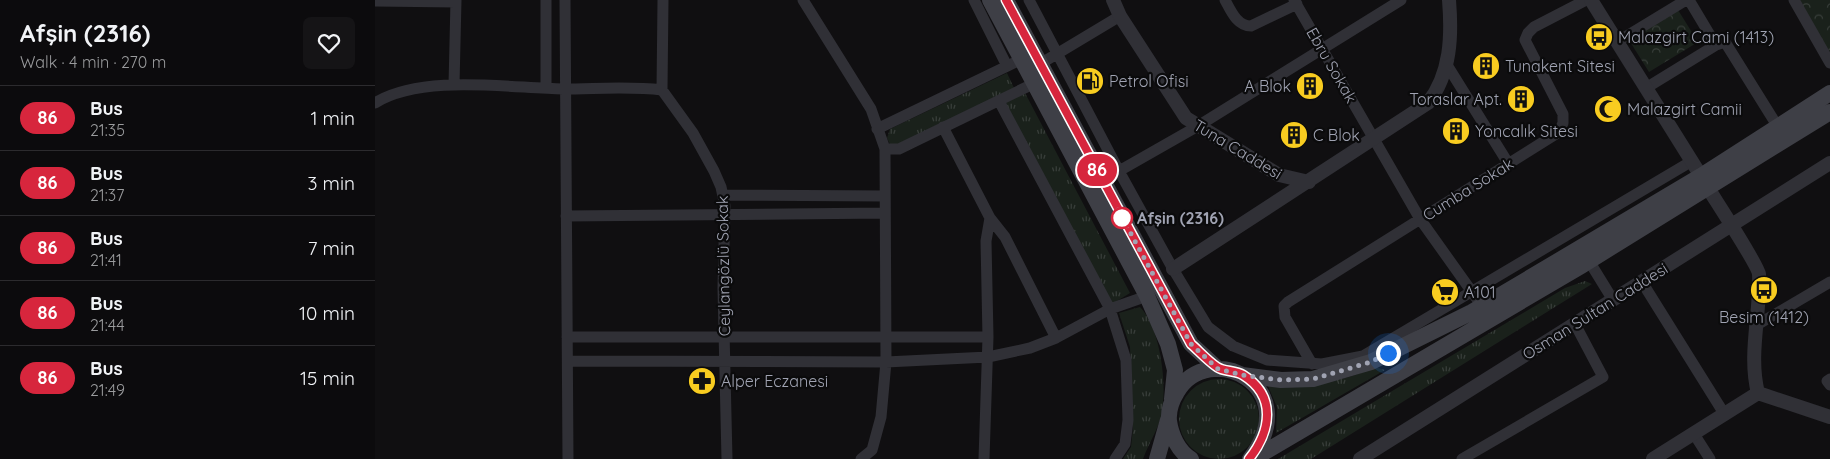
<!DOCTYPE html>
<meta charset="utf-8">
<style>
:root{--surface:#0c0b0d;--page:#151416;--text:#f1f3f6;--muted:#9a9b9d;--line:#2c2b2e}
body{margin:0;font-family:Quicksand,sans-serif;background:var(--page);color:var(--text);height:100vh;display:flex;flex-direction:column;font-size:19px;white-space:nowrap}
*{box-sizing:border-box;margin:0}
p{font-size:16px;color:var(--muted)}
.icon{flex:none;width:28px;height:28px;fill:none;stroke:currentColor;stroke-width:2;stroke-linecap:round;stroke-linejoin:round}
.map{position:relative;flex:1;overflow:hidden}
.drawer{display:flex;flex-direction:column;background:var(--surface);width:375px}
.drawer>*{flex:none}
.badge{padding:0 10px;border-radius:16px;font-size:18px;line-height:32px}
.you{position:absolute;width:25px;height:25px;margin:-12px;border:4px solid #fff;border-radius:50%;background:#1a73e8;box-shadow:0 0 0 8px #1a73e833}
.map>.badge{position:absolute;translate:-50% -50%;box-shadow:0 0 0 2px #fff}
.round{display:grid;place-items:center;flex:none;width:52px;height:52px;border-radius:8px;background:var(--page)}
.overview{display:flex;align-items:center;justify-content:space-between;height:85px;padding:0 20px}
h1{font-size:24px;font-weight:700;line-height:38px}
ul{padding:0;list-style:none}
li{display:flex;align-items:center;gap:15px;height:65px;padding:0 20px;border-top:1px solid var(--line)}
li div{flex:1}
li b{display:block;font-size:19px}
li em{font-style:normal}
li .badge{min-width:55px;font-weight:700;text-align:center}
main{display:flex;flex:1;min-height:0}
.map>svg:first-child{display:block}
.grass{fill:url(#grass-tufts)}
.park{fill:url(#park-crowns)}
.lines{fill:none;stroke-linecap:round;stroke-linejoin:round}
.minor{stroke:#303036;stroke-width:11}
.tertiary{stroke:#303036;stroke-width:14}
.secondary{stroke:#3e3f46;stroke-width:16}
.line-casing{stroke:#fff;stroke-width:11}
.line{stroke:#d7263d;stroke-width:8}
.walk{stroke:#a0a3b2;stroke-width:5;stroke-dasharray:0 9}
.stop-dot{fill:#fff;stroke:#d7263d;stroke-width:2.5}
.labels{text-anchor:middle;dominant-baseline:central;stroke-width:4.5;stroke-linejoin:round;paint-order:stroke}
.poi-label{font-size:16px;fill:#a0a3b2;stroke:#0b0b0c;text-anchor:start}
.street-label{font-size:16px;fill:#a0a3b2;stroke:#0b0b0c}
.stop-label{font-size:16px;font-weight:bold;fill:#a0a3b2;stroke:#0b0b0c;text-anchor:start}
</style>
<main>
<section class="drawer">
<div class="overview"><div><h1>Afşin (2316)</h1><p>Walk · 4 min · 270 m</p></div><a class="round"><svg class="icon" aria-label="heart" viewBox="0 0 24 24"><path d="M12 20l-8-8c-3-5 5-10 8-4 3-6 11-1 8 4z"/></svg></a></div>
<ul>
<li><span class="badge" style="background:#d7263d;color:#fff">86</span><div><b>Bus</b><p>21:35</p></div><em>1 min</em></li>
<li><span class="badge" style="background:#d7263d;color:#fff">86</span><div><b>Bus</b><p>21:37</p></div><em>3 min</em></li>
<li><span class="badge" style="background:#d7263d;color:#fff">86</span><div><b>Bus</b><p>21:41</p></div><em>7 min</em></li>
<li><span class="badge" style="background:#d7263d;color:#fff">86</span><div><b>Bus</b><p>21:44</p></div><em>10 min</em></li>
<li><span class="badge" style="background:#d7263d;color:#fff">86</span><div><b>Bus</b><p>21:49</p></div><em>15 min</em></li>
</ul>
</section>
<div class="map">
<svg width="1455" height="459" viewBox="0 0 1455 459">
<defs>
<pattern id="grass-tufts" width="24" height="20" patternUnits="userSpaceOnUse" patternTransform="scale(1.25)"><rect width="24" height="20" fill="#1a211b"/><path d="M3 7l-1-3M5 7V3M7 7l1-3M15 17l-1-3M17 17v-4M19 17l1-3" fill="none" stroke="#383e3a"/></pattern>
<pattern id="park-crowns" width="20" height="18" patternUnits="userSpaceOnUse" patternTransform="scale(1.25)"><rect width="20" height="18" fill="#1a211b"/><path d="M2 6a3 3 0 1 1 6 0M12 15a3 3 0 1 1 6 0" fill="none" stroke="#383e3a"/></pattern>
</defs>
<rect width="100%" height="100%" fill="#100f11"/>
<path class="grass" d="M632,73L639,88L523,144H515L512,138L515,129Z
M649,91L755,293L737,304L628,101Z
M1210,281L1217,284L936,459H903L1190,288Z
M765,307C786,329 793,387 786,417C782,431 773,445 768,459H748L756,447L758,428L755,347L744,313Z
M1000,367L1010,370L901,433L902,407L893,386C930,384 966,384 1000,367Z
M804 419a40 40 0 1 1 80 0a40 40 0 1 1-80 0Z"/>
<path class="park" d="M1420,0H1455V52Z
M1303,10L1323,42L1274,72L1254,40Z"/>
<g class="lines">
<path class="minor" d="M171,0V88
M190,0L193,459
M288,0L287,90L318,133L339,171L346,187L350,206L348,288L352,459
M428,0L496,109L510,149L511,362L506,417L497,450L486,459
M599,0L632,66
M654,0L744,171L798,269L833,327L858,346L892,360L947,364L988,356L1317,161
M850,0C856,11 862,26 876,26L922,4
M919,0L1045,219L1107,306
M1419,0L1455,63
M0,1L81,2
M1242,42L1311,0
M1341,45L1350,42L1403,127
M665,64L745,16
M1072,65L1133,163
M79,85L81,0
M1271,88L1341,45L1314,0
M624,101L735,309L751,360L753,420L750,444L740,459
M0,103C47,74 133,88 188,89C221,89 254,86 287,90
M568,127L615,218L630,237L681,338
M502,129L647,59
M510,149H524L660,83
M744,171L823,126L1026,0
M348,195L510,196
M191,216L510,213
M1214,261L1238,300
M1267,282L1350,415
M1380,326L1455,282
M192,337H613
M193,361L511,362L613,357L655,348L681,338L735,309L772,296
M937,364L910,317L909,306L913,302L1184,132L1188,123V114L1150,40L1153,33L1159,27L1211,0
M1455,379L1452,381L1455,385
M1319,434L1335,459
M609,459L613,337L611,241L615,218
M1087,459L1228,377L1200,324"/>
<path class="tertiary" d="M738,0L745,16L811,118L904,175L934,182
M1216,0L1326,176
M1333,188C1341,201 1383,265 1384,274C1386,313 1373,354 1383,393L1455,417
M798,269L1053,103C1076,73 1077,36 1074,0
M985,459L1455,163
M1278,459L1383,393"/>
<path class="secondary" d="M615,0L772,296L793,344L800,370L797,399
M631,0L816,344L843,369
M867,375L906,380L938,379L996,362L1097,312L1326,176L1455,93
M782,459L793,420
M816,459C803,451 796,435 794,421C793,410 797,400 802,392C834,338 931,386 875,459
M878,459L1206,266L1455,112"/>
</g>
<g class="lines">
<defs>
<path id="line" d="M631,0L816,344C824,351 833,361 842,367C849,372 860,370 868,375C902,396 896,431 874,459"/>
</defs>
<use href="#line" class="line-casing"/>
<use href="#line" class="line"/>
<path class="walk" d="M747,218L743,210L816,344L843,369L867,375L906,380L938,379L996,362L1013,353"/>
</g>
<defs>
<symbol id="bus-disc" viewBox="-11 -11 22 22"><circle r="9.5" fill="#f8cc20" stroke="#0b0b0c"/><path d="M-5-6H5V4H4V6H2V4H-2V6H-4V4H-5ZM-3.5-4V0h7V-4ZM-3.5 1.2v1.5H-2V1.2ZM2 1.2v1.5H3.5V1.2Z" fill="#111"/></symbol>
<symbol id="building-disc" viewBox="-11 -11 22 22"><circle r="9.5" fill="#f8cc20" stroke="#0b0b0c"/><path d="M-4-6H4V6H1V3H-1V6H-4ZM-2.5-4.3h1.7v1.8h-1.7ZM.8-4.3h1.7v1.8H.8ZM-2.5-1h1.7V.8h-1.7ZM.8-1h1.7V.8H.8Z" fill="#111"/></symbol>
<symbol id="fuel-disc" viewBox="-11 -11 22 22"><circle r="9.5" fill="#f8cc20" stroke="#0b0b0c"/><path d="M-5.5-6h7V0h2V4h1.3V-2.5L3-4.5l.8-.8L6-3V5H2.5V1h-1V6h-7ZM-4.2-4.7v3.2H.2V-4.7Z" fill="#111"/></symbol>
<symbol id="mosque-disc" viewBox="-11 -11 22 22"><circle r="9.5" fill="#f8cc20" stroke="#0b0b0c"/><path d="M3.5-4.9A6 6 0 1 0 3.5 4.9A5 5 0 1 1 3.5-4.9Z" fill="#111"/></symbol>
<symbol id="supermarket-disc" viewBox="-11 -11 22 22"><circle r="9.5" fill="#f8cc20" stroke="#0b0b0c"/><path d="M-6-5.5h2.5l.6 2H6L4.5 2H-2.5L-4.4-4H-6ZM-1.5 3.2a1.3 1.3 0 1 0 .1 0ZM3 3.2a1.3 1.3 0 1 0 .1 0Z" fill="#111"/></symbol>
<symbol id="pharmacy-disc" viewBox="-11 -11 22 22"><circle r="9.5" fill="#f8cc20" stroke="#0b0b0c"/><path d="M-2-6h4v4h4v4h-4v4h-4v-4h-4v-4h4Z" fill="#111"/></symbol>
</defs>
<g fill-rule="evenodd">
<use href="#bus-disc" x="1208" y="21" width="32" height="32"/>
<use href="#building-disc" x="1095" y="50" width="32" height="32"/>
<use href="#fuel-disc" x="699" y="65" width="32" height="32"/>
<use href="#building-disc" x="919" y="70" width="32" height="32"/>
<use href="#building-disc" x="1130" y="83" width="32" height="32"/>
<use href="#mosque-disc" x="1217" y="93" width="32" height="32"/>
<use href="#building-disc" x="1065" y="115" width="32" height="32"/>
<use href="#building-disc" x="903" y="119" width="32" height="32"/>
<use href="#bus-disc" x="1373" y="274" width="32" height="32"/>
<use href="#supermarket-disc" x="1054" y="276" width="32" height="32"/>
<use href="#pharmacy-disc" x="311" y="365" width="32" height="32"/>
</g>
<circle class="stop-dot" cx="747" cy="218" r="10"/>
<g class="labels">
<g class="poi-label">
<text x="1243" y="37">Malazgirt Cami (1413)</text>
<text x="1130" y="66">Tunakent Sitesi</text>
<text x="734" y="81">Petrol Ofisi</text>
<text x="916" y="86" text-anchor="end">A Blok</text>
<text x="1127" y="99" text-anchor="end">Toraslar Apt.</text>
<text x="1252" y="109">Malazgirt Camii</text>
<text x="1100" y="131">Yoncalık Sitesi</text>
<text x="938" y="135">C Blok</text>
<text x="1089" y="292">A101</text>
<text x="1389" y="317" text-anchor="middle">Besim (1412)</text>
<text x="346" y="381">Alper Eczanesi</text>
</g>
<g class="street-label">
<text transform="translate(957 65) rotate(60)">Ebru Sokak</text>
<text transform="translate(863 149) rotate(31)">Tuna Caddesi</text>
<text transform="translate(1093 189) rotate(-32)">Cumba Sokak</text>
<text transform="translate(348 266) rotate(-91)">Ceylangözlü Sokak</text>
<text transform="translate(1220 311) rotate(-32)">Osman Sultan Caddesi</text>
</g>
<g class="stop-label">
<text x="762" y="218">Afşin (2316)</text>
</g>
</g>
</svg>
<div class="you" style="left:1013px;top:353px"></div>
<b class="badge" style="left:722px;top:170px;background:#d7263d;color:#fff">86</b>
</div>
</main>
